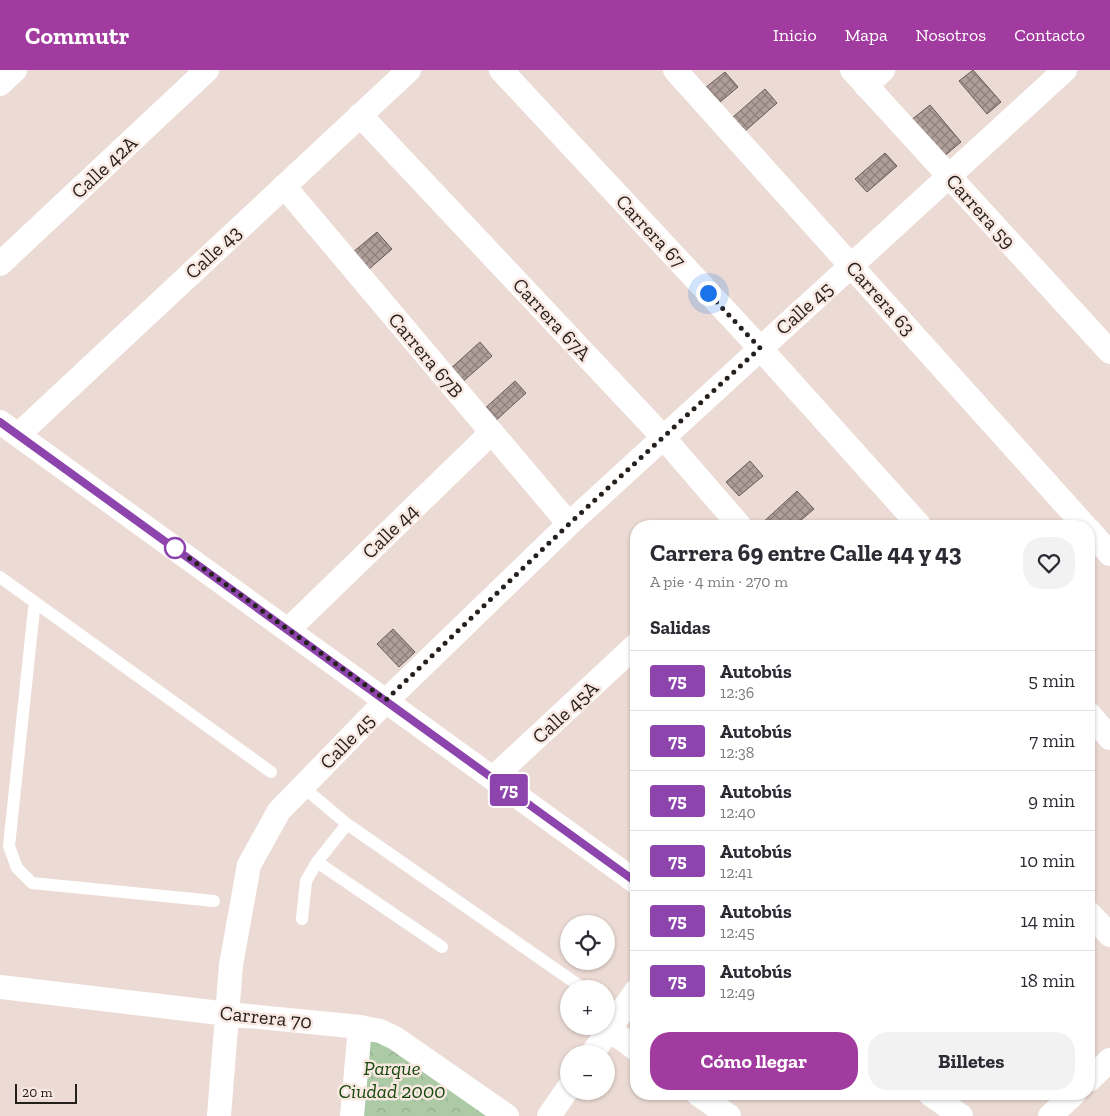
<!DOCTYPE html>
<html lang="es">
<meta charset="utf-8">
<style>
:root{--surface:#fff;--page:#f2f2f3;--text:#2b2b33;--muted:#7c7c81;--line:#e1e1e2;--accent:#a23b9f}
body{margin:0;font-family:"Zilla Slab",serif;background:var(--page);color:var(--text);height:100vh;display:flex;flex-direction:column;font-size:19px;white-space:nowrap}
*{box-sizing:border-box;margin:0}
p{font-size:16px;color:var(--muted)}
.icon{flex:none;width:28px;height:28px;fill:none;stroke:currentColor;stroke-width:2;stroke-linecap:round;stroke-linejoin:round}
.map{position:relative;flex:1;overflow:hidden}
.drawer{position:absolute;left:630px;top:450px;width:465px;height:580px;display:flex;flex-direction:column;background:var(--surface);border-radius:20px;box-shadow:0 1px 4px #0004}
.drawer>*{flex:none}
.badge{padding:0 10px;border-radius:4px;font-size:18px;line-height:32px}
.controls{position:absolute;left:560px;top:845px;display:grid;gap:10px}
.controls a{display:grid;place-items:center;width:55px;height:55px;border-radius:50%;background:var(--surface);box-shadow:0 1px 4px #0004;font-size:25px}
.scale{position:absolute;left:15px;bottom:12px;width:62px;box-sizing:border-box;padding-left:5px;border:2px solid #26201d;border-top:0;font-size:14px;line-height:18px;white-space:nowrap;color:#26201d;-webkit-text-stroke:4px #f9e8e1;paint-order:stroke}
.you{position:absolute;width:25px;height:25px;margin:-12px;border:4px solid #fff;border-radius:50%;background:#1a73e8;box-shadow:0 0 0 8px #1a73e833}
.map>.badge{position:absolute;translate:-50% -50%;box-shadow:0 0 0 2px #fff}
h2{padding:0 20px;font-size:19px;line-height:45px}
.round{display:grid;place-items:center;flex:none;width:52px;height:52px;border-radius:20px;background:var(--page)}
.head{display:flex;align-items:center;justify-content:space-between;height:85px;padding:0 20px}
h1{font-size:24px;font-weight:700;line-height:38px}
.cta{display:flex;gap:10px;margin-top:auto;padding:10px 20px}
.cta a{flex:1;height:58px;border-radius:20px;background:var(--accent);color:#fff;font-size:20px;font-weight:700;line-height:58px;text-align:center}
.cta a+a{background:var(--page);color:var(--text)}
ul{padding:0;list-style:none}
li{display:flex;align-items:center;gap:15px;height:60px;padding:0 20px;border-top:1px solid var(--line)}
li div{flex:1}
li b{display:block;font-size:19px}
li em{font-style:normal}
li .badge{min-width:55px;font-weight:700;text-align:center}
header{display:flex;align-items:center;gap:30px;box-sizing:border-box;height:70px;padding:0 25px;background:var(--accent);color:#fff}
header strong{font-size:24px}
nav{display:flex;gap:28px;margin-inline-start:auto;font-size:18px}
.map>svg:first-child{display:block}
.forest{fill:url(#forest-crowns)}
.building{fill:url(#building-cross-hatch);stroke:#695a56}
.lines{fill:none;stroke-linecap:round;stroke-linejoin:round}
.lane{stroke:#fff;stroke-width:12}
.street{stroke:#fff;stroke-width:24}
.line-casing{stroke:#fff;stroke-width:11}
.line{stroke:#8e44ad;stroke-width:8}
.walk{stroke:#26201d;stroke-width:5;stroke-dasharray:0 9}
.stop-dot{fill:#fff;stroke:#8e44ad;stroke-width:2.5}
.labels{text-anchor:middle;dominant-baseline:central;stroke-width:5;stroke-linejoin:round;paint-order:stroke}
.street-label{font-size:20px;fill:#26201d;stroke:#f9e8e1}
.park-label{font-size:20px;font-style:italic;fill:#15480c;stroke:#f9e8e1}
</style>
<header>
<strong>Commutr</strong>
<nav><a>Inicio</a><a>Mapa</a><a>Nosotros</a><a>Contacto</a></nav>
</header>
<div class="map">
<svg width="1110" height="1046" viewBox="0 0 1110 1046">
<defs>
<pattern id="forest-crowns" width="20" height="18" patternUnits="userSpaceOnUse" patternTransform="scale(1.25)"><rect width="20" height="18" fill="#abcaa5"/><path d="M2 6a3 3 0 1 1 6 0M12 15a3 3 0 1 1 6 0" fill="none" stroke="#93ad8e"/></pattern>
<pattern id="building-cross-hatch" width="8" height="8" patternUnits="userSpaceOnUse" patternTransform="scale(1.25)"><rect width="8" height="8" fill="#af9e99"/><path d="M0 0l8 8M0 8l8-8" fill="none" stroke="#8e807c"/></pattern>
</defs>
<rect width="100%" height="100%" fill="#ecdbd4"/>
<path class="forest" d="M360,957L507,1046H352Z"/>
<path class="building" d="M973,0L1001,32L987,44L959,11Z
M725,2L738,17L713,38L700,22Z
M765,19L777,33L744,62L732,48Z
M930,35L961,72L942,88L910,51Z
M885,83L897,96L867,122L855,109Z
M377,162L392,179L361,206L346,188Z
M480,272L492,286L460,314L448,301Z
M515,311L526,323L492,354L481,342Z
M750,391L763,406L739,426L726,412Z
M797,421L814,439L794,456H759Z
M393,559L415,582L399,597L377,574Z"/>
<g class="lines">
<path class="lane" d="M0,507L271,702
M37,534L34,539L9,776L17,798L32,813L214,831
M303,717L347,754L584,919
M317,792L442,877
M302,849L306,811L317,792L347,754"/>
<path class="street" d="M501,0L760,278L920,456
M675,0L1085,456
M852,0L1110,282
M0,14L15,0
M866,16L883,0
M360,45L663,367L740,456
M284,116L569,454
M0,194L207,0
M0,352L636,812
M18,365L409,0
M1089,460L1110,484
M288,560L491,363
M1089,644L1110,668
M493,708L636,575
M1089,843L1110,865
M0,917L228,944L360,957L380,961L395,968L507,1046
M609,959L636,979
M592,984L636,921
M1089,1010L1110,990
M698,1024L729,1046
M930,1024L961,1046
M219,1046L231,895L249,795L279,741L386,631L569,454L1065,0
M352,1046L360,957
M549,1046L569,1017
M1050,1046L1074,1024"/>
</g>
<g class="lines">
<defs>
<path id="line" d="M0,352L636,812"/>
</defs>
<use href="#line" class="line-casing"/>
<use href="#line" class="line"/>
<path class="walk" d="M175,478L386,630L569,454L760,278L708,223"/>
</g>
<circle class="stop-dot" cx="175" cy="478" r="10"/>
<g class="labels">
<g class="street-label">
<text transform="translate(104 97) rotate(-43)">Calle 42A</text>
<text transform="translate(981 141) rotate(48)">Carrera 59</text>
<text transform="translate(651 161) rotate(47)">Carrera 67</text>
<text transform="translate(213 182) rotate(-43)">Calle 43</text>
<text transform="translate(881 228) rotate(48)">Carrera 63</text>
<text transform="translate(804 238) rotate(-42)">Calle 45</text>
<text transform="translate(552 249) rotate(47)">Carrera 67A</text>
<text transform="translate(426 285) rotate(50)">Carrera 67B</text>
<text transform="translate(390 461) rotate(-44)">Calle 44</text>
<text transform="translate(565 642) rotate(-43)">Calle 45A</text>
<text transform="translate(347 671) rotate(-46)">Calle 45</text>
<text transform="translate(266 947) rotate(6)">Carrera 70</text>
</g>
<g class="park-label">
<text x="392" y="998">Parque<tspan x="392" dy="23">Ciudad 2000</tspan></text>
</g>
</g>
</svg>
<div class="controls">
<a><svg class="icon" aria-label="locate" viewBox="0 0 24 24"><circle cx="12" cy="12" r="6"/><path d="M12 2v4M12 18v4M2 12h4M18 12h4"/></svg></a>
<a>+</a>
<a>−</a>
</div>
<div class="scale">20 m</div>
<div class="you" style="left:708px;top:223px"></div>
<b class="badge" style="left:509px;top:720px;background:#8e44ad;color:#fff">75</b>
<section class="drawer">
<div class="head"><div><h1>Carrera 69 entre Calle 44 y 43</h1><p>A pie · 4 min · 270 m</p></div><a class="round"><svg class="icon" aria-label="heart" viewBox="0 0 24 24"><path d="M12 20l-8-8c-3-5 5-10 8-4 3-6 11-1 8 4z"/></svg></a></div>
<h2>Salidas</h2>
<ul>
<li><span class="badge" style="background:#8e44ad;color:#fff">75</span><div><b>Autobús</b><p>12:36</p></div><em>5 min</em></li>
<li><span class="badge" style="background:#8e44ad;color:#fff">75</span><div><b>Autobús</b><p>12:38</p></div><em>7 min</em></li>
<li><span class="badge" style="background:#8e44ad;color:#fff">75</span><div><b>Autobús</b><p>12:40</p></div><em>9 min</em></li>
<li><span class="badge" style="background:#8e44ad;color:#fff">75</span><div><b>Autobús</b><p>12:41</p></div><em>10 min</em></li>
<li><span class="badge" style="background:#8e44ad;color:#fff">75</span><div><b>Autobús</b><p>12:45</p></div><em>14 min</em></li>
<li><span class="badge" style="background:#8e44ad;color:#fff">75</span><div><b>Autobús</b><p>12:49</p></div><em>18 min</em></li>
</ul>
<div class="cta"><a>Cómo llegar</a><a>Billetes</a></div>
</section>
</div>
